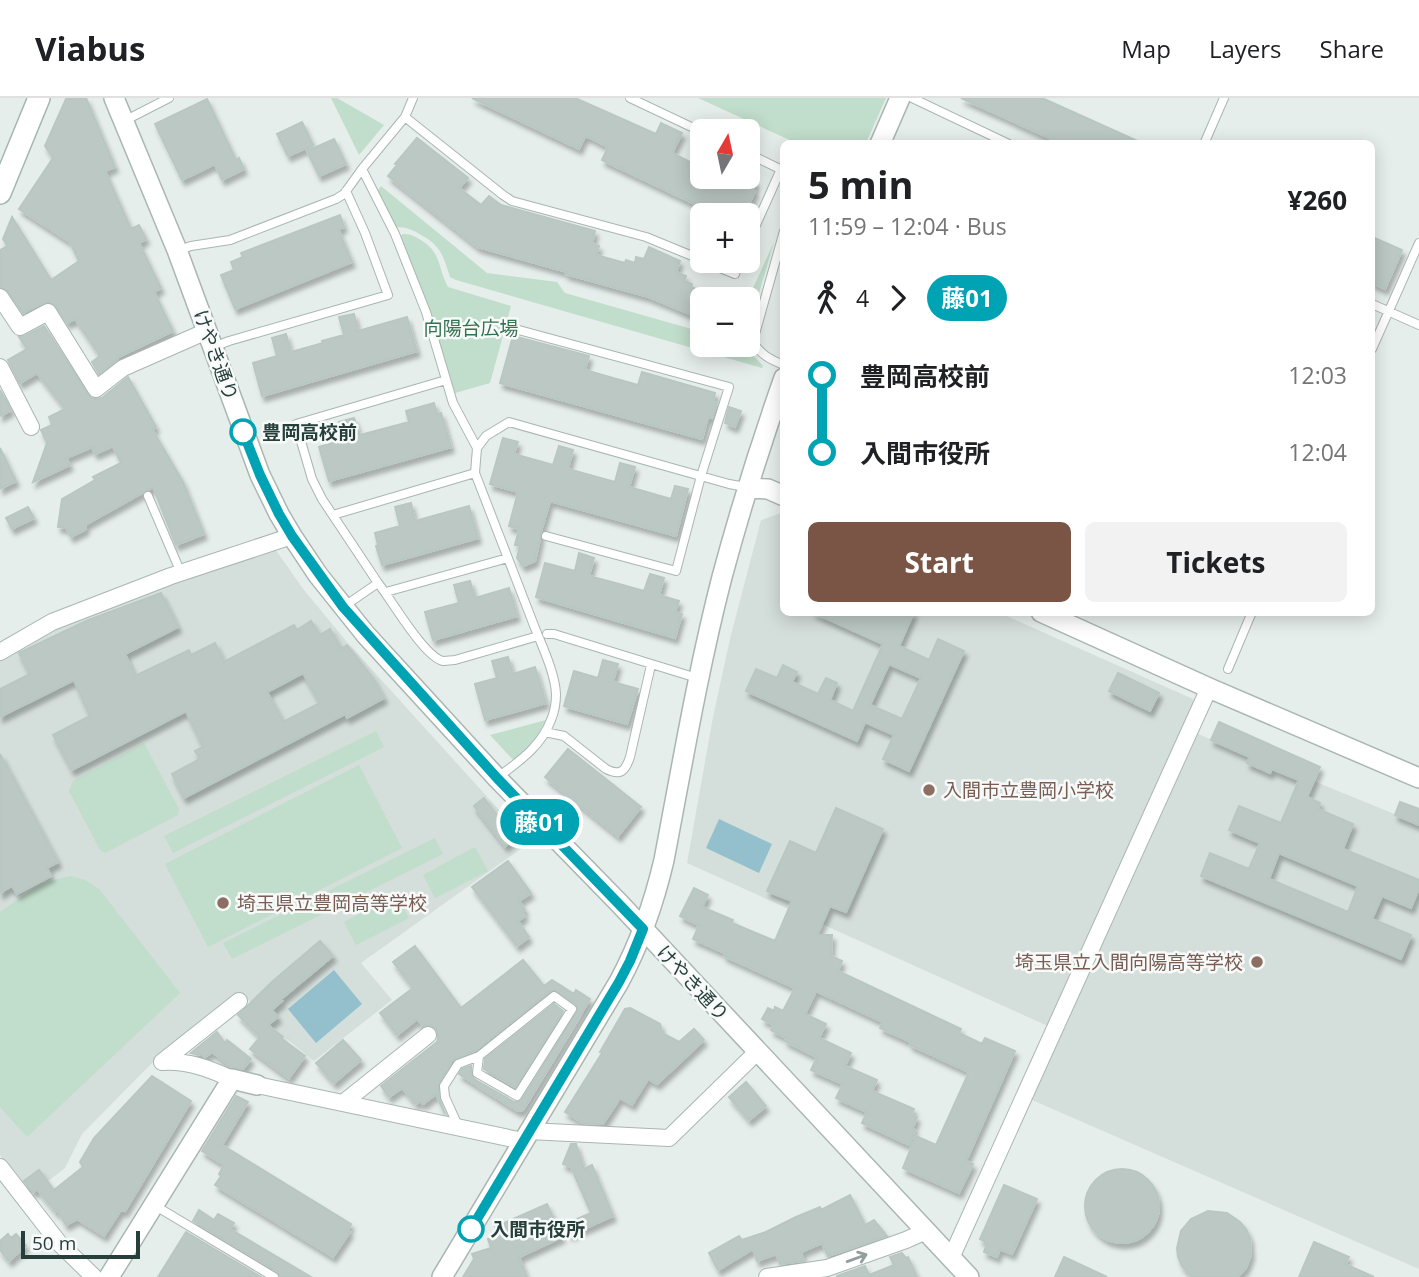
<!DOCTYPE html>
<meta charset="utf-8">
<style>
:root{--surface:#fff;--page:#f2f2f2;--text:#202124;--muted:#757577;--line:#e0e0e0;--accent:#7a5444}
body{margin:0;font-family:"Open Sans","Noto Sans JP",sans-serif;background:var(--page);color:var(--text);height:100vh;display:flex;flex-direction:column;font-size:26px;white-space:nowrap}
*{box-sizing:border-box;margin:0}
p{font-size:23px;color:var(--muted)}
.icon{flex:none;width:38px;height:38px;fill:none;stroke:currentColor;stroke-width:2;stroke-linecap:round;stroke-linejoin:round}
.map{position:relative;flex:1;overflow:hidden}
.panel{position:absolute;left:780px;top:42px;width:595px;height:476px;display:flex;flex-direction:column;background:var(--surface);border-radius:10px;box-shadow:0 4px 18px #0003}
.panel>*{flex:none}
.badge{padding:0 14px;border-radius:23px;font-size:24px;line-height:46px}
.needle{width:46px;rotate:9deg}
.buttons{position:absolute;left:690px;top:21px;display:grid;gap:14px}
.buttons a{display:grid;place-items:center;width:70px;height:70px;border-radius:10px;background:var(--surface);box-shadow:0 4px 18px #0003;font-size:35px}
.scale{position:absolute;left:21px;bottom:18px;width:119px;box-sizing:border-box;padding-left:7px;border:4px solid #263f3a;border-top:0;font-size:19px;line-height:24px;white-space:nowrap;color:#263f3a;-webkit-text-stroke:5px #f7faf9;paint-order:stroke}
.map>.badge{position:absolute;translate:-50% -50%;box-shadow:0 0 0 4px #fff}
.legs{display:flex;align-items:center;gap:10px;height:77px;padding:0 28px;font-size:23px}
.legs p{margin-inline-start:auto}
.overview{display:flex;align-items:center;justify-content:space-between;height:119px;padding:0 28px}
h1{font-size:38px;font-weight:700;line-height:52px}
.button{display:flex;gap:14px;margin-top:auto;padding:14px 28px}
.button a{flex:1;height:80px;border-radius:10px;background:var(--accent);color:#fff;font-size:28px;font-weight:700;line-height:80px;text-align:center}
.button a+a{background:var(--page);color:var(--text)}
ul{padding:0 28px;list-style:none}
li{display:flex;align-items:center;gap:24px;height:77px;font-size:26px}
li i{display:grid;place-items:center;width:10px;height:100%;margin:0 9px;background:currentColor}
li i::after{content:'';width:18px;height:18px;margin:-9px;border:5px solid;border-radius:50%;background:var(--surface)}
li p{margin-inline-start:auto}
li:first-child i{background:linear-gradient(#0000 50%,currentColor 0)}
li:last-child i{background:linear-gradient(currentColor 50%,#0000 0)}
header{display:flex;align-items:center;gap:42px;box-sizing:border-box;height:98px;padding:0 35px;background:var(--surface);border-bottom:2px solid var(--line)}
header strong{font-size:33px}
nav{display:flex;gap:38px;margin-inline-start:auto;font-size:24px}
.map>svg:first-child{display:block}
.built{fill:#d4deda}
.green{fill:#c1ddcb}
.water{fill:#94c0cd}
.building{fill:#bcc8c4;stroke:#b9c7c2;stroke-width:2;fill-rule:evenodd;filter:url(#shadow)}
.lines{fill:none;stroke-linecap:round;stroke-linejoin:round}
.service-casing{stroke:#a9b6b2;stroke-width:10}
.minor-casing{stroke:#a9b6b2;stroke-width:18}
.tertiary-casing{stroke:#a9b6b2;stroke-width:22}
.secondary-casing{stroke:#a2b6b0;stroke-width:24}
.service{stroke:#fff;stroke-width:8}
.minor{stroke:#fff;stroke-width:16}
.tertiary{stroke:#fff;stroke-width:19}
.secondary{stroke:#fff;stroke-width:21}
.oneway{stroke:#929f9c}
.line-1-casing{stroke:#fff;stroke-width:16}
.line-1{stroke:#00a3b4;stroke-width:10}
.stop-1-dot{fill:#fff;stroke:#00a3b4;stroke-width:3.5}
.education-dot{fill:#8d6e63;stroke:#f7faf9;stroke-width:2.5}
.labels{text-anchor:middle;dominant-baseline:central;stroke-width:5;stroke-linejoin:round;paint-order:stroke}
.park-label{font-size:19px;fill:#347251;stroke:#f7faf9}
.street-label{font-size:19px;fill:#263f3a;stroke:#f7faf9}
.stop-label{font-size:19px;font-weight:bold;fill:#263f3a;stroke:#f7faf9;text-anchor:start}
.education-label{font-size:19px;fill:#785e54;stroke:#f7faf9;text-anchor:start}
</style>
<header>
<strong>Viabus</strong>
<nav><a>Map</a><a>Layers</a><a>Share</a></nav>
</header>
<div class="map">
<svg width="1419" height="1179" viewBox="0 0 1419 1179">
<defs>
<filter id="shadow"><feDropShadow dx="3" dy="5.5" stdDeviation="2" flood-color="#0004"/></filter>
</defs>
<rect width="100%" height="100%" fill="#e6eeeb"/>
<path class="built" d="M781,415L784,417V514L1000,515L1193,601V612L1050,929L687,765L713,619L730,541L761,422Z
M275,451L304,492L347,544L529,745L361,865L392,902L314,963L270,927L243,896L155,962L82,1036L65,1070L30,1097L0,1057V561L14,553L70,524L185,481Z
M1198,636L1419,726V1171L1032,1002Z"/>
<path class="green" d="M331,0H337L384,27L359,57Z
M698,0H886L866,45H796Z
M381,88L487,175L557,184L565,195L702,234V247H731L747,246L753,257L763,268L762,270L456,182L450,179C444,160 441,148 423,138C413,132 407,129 396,129L378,92Z
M403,136C412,136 416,139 424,144C442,157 438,171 448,189L511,208L490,285L455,295L429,210L400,138Z
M774,144L747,236V213L754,199L753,190Z
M546,622L536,640L514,663L490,637Z
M376,633L384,649L173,755L164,738Z
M144,645L179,711L178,717L105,755L100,752L69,693L73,683Z
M359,667L402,750L208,849L165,766Z
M435,740L443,756L232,861L223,845Z
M475,749L488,773L435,800L423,777Z
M70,778L85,782L99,791L180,895L27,1039L0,1009V814L40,786Z
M396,796L409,820L356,847L344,824Z"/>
<path class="water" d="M719,721L772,746L759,775L706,750Z
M334,872L362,906L316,945L288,911Z"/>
<path class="building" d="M86,0L115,69L105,73L131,131L139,127L146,141L139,145L161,190L154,194L173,233L118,259V261L99,276L92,264L100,258L75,221L67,225L56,208L49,204L43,205L23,215L8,193L0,189V152L8,148L3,141L12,119L51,182L79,163L70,144L19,111L53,60L45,48L66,1Z
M472,0H575L656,36L661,25L682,35L672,55L702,70V79H745L756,84L753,92L755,93L746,113L744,112L742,117H718L602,62L608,49L587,38V39L585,38L579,51Z
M961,0H1042L1144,46H1063Z
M207,1L236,62L239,60L244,71L222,82L215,66L182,82L155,26Z
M302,24L313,47L288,58L277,36Z
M417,40L468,80L459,90L481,107L489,98L501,107L595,133L592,146L599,148L596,157L625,165L626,162L635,165L636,159L644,161L649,149L680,163L676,174L686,178L684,183L692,186L691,189L702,194V221L649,199L566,176L567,174L478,149L388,78L397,67L395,66Z
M334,41L346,66L319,78L307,53Z
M340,117L344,129L338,131L352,164L235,211L221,177L234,172L231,164L243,159L241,155Z
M1372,139L1402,152L1385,191L1372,185Z
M354,216L358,233L407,219L417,253L262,298L253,265L277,258L272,240L286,236L291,254L323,245L322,243L344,237L339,219Z
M44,228L91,300L96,301L102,300L128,279L156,329L152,331L183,384L204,436L176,447L153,389L85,427L86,431L71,439L66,430L58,429L62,401L95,382L93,379L121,365L113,348L95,356L92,349L66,360L70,367L33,384L47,345L41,332L52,327L49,319L65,311L37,275L20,285L8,262L27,251L19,239L25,238Z
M513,238L589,258L585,272L613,280L638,287L642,274L715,295L713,303L717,305L712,320L708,319L702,341L500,285Z
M0,292L11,312L0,318Z
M434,305L437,316L441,315L451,349L329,383L319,349L343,342L339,324L354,320L360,337L409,324L406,313Z
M729,309L741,313L735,329L725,325Z
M503,340L518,344L514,356L553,367L559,348L573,352L568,371L615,384L620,365L635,369L629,389L671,401L675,388L688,391L676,438L550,403L540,437V441L535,463L523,468L517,460L520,448L515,447L519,431L509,428L518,394L490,386Z
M0,350L16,383L0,391Z
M411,405L415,423L469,408L478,440L382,467L376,448L378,447L375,435L400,428L395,409Z
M28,409L34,420L12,431L6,420Z
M579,455L594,460L589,478L619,486L644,493L650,476L664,480L659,497L679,503L675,514L682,516L675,540L536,499L545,465L575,473Z
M470,483L475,500L509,490L517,518L433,542L425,514L459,505L454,487Z
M161,495L178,529L125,556L135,578L189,552L191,557L215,545L224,564L294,527L297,532L311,523L320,537L330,531L341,551L347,547L373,580L384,600L347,620L345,616L184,700L172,676L200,661L195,653L203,649L186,613L72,672L53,637L90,618L74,582L0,619V591L30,576L19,555L86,523ZM303,575L320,605L283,624L267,594Z
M812,514H914L899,548L929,562L938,541L964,553L909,673L883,661L894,637L865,624L857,643L746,593L756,571L777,580L783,567L797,574L792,584L818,596L826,580L837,585L830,602L853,613L883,546ZM889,566L921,580L902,621L870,607Z
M508,559L513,576L535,569L546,605L485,622L475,586L497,580L492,563Z
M603,562L618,566L613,584L638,591L627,626L564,608L574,573L598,580Z
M1118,575L1159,595L1150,613L1109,593Z
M1219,624L1320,669L1307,699L1320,705L1318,711L1353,726L1343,751L1419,782V790L1411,810L1382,798L1372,821L1411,837L1401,861L1201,778L1210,755L1249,771L1260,745L1229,732L1239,708L1281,725L1299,682L1272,671L1270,675L1247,665L1250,659L1211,642ZM1279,755L1358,788L1348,814L1269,781Z
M568,651L641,709L618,738L545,679Z
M0,656L58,764L47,770L51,778L17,796L12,788L0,795Z
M484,700L514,741L505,748L474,708Z
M1400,704L1419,711V727L1395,717Z
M836,710L883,731L846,814L830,808L817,837H832L831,858L842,863L838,873L961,931L959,935L982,946L985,940L1015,953L966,1063L973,1066L959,1095L903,1070L916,1038L936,1047L969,974L910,947L911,944L880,930L883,924L816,893L805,916L826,926L819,940L851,955L845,968L877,982L872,993L914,1011L911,1017L917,1019L912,1031L915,1032L909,1047L862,1025L867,1014L836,1000L843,986L811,972L817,959L785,943L787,940L771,932L774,927L762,921L768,910L774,913L775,909L783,913L795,890L724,858L725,855L693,841L699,827L680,818L694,790L708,797L702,809L733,822L732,825L775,843L792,803L767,793L790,743L816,755Z
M508,763L531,795L519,803L525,812L522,814L525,818L518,823L529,839L517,848L472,789Z
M320,843L333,858L280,902L282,903L272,912L278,919L268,927L283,939L282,941L305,958L289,980L250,951L260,939L238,917L273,883Z
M415,848L461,910L523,862L544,888L552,882L574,896L576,892L590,901L523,1012L518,1013L459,976L462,971L471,968V977L474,981L514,1004L521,1003L578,912L576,906L555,892L550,893L476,952L452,962L438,988L439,1001L445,1016L436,996L423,1006L420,1003L416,1006L402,990L389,999L381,988L437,944L438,940V935L436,930L431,927L423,928L417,921L397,937L380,915L413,890L393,864Z
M554,906L563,913L515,989L484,971L485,961Z
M630,910L660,926L662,935L679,944L694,931L704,942L657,986L648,981L632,1007L620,1000L603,1026L583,1025L565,1014L602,955L600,954L625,911Z
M217,934L225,945L227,942L251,961L243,971L232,969L212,954L205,959L201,955L198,957L191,955Z
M343,942L361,962L334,985L316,965Z
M152,978L191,1003L125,1113L121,1112L104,1138L77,1121L66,1127L58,1113L56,1114L37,1091L33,1094L24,1083L39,1072L54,1092L83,1069L80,1064L94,1040Z
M746,984L766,1008L749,1022L729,999Z
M236,998L248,1004L222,1047L351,1126L347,1133L350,1134L333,1159L215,1087L221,1078L219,1076L224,1067L202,1053Z
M571,1046H576L584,1071L592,1067L613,1118L570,1137L565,1126L591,1115L571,1069L563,1066Z
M1085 1108a37 37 0 1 1 74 0a37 37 0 1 1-74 0Z
M1004,1087L1037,1101L1012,1156L1000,1151L997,1159L984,1154L987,1145L980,1141Z
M850,1097L865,1127L874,1122L887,1138L828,1158L822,1145L801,1154L804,1163L780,1166L776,1156L757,1163L753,1151L718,1172L709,1155L739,1138L742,1142L766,1134L796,1119L820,1109L821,1112Z
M547,1106L562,1139L519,1159L527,1179H463L474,1161L472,1156L491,1150L488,1141L499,1137L495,1129Z
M199,1112L214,1122L218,1116L234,1125L230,1131L311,1179H280L277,1173L193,1123Z
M1208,1113L1227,1115L1240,1124L1246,1131L1250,1140L1251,1157L1246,1170L1237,1179H1192L1182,1168L1178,1159L1177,1150L1181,1133L1191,1121Z
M186,1134L261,1179H158Z
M8,1136L11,1140L16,1136L26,1148L9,1163L0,1152V1143Z
M1314,1144L1349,1159L1345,1166L1374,1179H1299Z
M902,1155L906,1160L908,1159L917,1179H837V1178L865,1168L869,1177L894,1167L890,1159Z
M1064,1159L1107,1179H1055Z"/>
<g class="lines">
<defs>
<path id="service" d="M630,0L702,34
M912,0L1009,46
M405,19L503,97L512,103L646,139L702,162
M124,23L169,0
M1204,46L1224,0
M747,55L784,73
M362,71L395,136L426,214L453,305L477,350L475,375C494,425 514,475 533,525C541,546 555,574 556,596C556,604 554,615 551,622C541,649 518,664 497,680
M784,133L753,243C759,256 771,262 784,267
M747,147L781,71
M179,152L191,148L230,142L336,101L344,96L362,71L405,19L413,0
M703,163L735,176L740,163
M1372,206L1419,227
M508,229L729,289L701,378L676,473L546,438
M213,249L229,243L388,197L365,135L346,93
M1372,251L1419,145
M446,282L296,326L312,381L322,401L378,485C391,501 424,559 443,563C444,563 454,562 455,562L538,538
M477,350L486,338L509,324L729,386L746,389
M148,398L181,475
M333,417L475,375
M386,494L508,460
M343,509L378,485
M547,536H554L697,580
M1228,571L1252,514
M545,634L564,638L606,671C620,678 625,674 630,659L651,567
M459,1030L445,999L444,988L458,966L479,958L554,898L572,911L517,998L477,975L479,958
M154,1107L274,1179"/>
<path id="minor" d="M0,199L20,229L48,214L96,291L123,270L207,233
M0,269L31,329
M0,554L52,524L171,478L292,438
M162,964L239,903
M162,964C187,962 210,971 232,981
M257,987L523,1043
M343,1005L428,937
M529,1033L669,1040L758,953
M0,1069L59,1145L94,1179
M951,1160L1209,590
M767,1179L827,1170L906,1142L926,1133"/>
<path id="tertiary" d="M114,0L177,152L260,377L279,416L292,438L318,477L366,537L497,680L620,806L969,1179
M880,46L900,0
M748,390L768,391L784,398
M1041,514L1209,590L1419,680
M109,1179L232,981L257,987
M442,1179L619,884C640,845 654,805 664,762C682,668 698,572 722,479C740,412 761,345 784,280"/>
<path id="secondary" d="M0,95L39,0"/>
</defs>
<use href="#service" class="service-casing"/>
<use href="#minor" class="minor-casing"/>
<use href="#tertiary" class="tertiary-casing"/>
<use href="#secondary" class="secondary-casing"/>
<use href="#service" class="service"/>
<use href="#minor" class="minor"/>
<use href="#tertiary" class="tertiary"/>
<use href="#secondary" class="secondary"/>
</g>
<defs><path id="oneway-shaft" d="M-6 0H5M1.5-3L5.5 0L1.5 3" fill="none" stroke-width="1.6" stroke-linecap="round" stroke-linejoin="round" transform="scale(1.75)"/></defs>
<use class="oneway" href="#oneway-shaft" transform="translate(857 1160) rotate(-20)"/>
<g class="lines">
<defs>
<path id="line-1" d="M243,334L260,377L279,416L292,438L343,509L497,680L643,831L630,863L619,884L471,1131"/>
</defs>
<use href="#line-1" class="line-1-casing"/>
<use href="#line-1" class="line-1"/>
</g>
<g class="stop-1-dot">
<circle cx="243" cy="334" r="12"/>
<circle cx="471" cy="1131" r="12"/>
</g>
<g class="education-dot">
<circle cx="929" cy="692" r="7"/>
<circle cx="223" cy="805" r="7"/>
<circle cx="1257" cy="864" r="7"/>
</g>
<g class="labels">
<g class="park-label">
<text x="471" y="230">向陽台広場</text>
</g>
<g class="street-label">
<text transform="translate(216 257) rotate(70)">けやき通り</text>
<text transform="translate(693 885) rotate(47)">けやき通り</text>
</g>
<g class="stop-label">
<text x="262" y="334">豊岡高校前</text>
<text x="490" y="1131">入間市役所</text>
</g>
<g class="education-label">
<text x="943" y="692">入間市立豊岡小学校</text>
<text x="237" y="805">埼玉県立豊岡高等学校</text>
<text x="1243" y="864" text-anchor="end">埼玉県立入間向陽高等学校</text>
</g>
</g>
</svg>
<div class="buttons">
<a><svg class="needle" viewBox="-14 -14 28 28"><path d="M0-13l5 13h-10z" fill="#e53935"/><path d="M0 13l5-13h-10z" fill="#757577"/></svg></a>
<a>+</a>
<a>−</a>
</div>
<div class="scale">50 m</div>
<b class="badge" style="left:540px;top:724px;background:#00a3b4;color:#fff">藤01</b>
<section class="panel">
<div class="overview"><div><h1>5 min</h1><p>11:59 – 12:04 · Bus</p></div><b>¥260</b></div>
<div class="legs"><svg class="icon" aria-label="walk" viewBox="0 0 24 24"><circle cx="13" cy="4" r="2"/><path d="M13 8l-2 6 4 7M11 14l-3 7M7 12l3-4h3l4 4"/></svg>4<svg class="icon" aria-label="forward" viewBox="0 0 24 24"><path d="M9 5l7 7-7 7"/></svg><b class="badge" style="background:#00a3b4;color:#fff">藤01</b></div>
<ul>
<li><i style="color:#00a3b4"></i><b>豊岡高校前</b><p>12:03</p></li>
<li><i style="color:#00a3b4"></i><b>入間市役所</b><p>12:04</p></li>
</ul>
<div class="button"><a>Start</a><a>Tickets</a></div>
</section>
</div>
